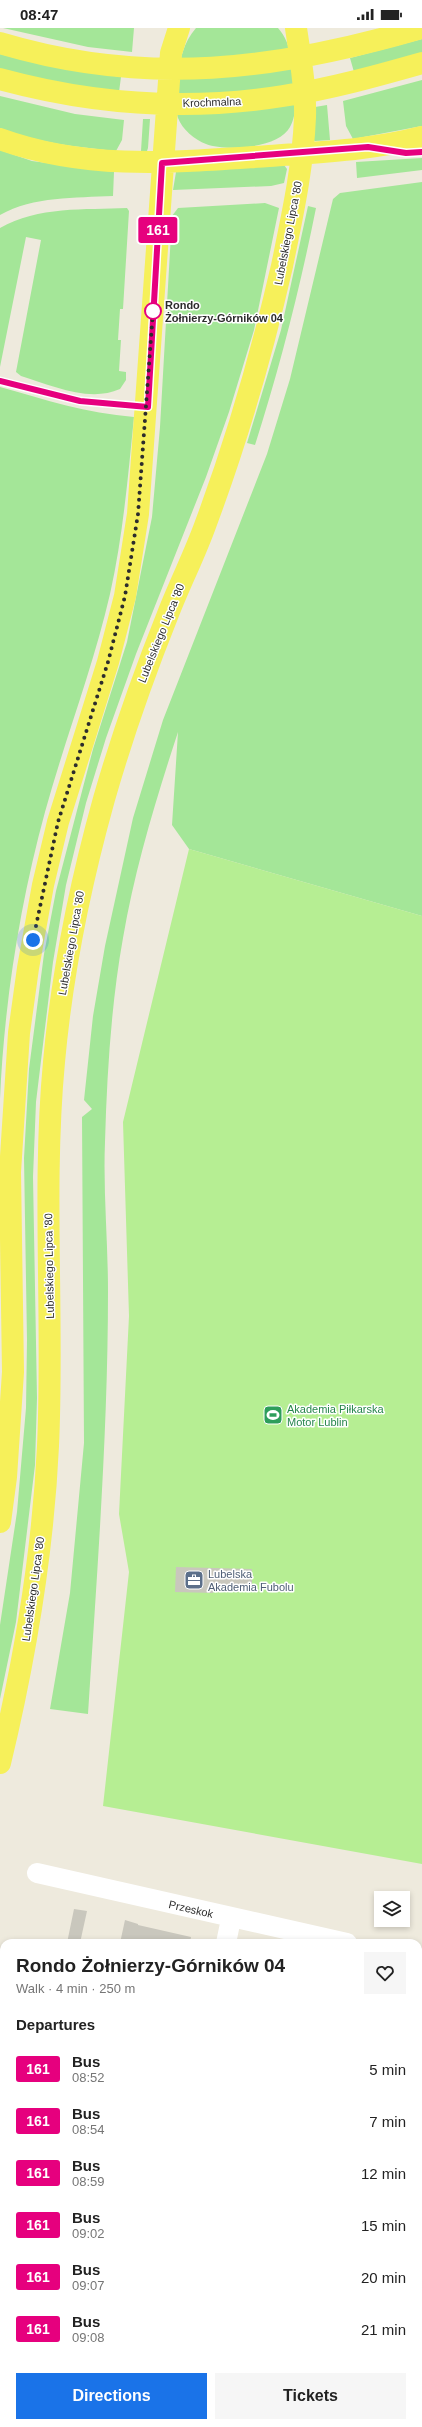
<!DOCTYPE html>
<meta charset="utf-8">
<style>
:root{--surface:#fff;--page:#f6f6f6;--text:#222;--muted:#767676;--accent:#1a73e8}
body{margin:0;font-family:Arial,sans-serif;background:var(--page);color:var(--text);height:100vh;display:flex;flex-direction:column;font-size:15px;white-space:nowrap}
*{box-sizing:border-box;margin:0}
p{font-size:13px;color:var(--muted)}
.icon{flex:none;width:22px;height:22px;fill:none;stroke:currentColor;stroke-width:2;stroke-linecap:round;stroke-linejoin:round}
.map{position:relative;flex:1;overflow:hidden}
.drawer{position:absolute;left:0px;top:1911px;width:422px;height:488px;display:flex;flex-direction:column;background:var(--surface);border-radius:12px 12px 0 0;box-shadow:0 2px 6px #0003}
.drawer>*{flex:none}
.badge{padding:0 8px;border-radius:3px;font-size:14px;line-height:26px}
.tools{position:absolute;left:374px;top:1863px;display:grid;gap:8px}
.tools a{display:grid;place-items:center;width:36px;height:36px;border-radius:0px;background:var(--surface);box-shadow:0 2px 6px #0003;font-size:20px}
.you{position:absolute;width:20px;height:20px;margin:-10px;border:3px solid #fff;border-radius:50%;background:#1a73e8;box-shadow:0 0 0 6px #1a73e833}
.map>.badge{position:absolute;translate:-50% -50%;box-shadow:0 0 0 2px #fff}
h2{padding:0 16px;font-size:15px;line-height:36px}
.round{display:grid;place-items:center;flex:none;width:42px;height:42px;border-radius:0px;background:var(--page)}
.overview{display:flex;align-items:center;justify-content:space-between;height:68px;padding:0 16px}
h1{font-size:19px;font-weight:800;line-height:30px}
.button{display:flex;gap:8px;margin-top:auto;padding:8px 16px}
.button a{flex:1;height:46px;border-radius:0px;background:var(--accent);color:#fff;font-size:16px;font-weight:800;line-height:46px;text-align:center}
.button a+a{background:var(--page);color:var(--text)}
ul{padding:0;list-style:none}
li{display:flex;align-items:center;gap:12px;height:52px;padding:0 16px}
li div{flex:1}
li b{display:block;font-size:15px}
li em{font-style:normal}
li .badge{min-width:44px;font-weight:700;text-align:center}
.status{display:flex;justify-content:space-between;align-items:center;height:28px;padding:0 20px;background:var(--surface);direction:ltr}
.status svg{height:11px;fill:currentColor}
.map>svg:first-child{display:block}
.green{fill:#a4e698}
.pitch{fill:#b6ee93}
.building{fill:#c9c7bd}
.lines{fill:none;stroke-linecap:round;stroke-linejoin:round}
.minor{stroke:#fff;stroke-width:20}
.major{stroke:#f6f05a;stroke-width:22}
.line-casing{stroke:#fff;stroke-width:9}
.line{stroke:#e6007e;stroke-width:6}
.walk{stroke:#2c2c2c;stroke-width:4;stroke-dasharray:0 7.2}
.stop-dot{fill:#fff;stroke:#e6007e;stroke-width:2}
.labels{text-anchor:middle;dominant-baseline:central;stroke-width:3;stroke-linejoin:round;paint-order:stroke}
.street-label{font-size:11px;fill:#2c2c2c;stroke:#fff}
.stop-label{font-size:11px;font-weight:bold;fill:#2c2c2c;stroke:#fff;text-anchor:start}
.leisure-label{font-size:11px;fill:#27864d;stroke:#fff;text-anchor:start}
.service-label{font-size:11px;fill:#4e5e75;stroke:#fff;text-anchor:start}
</style>
<div class="status"><b>08:47</b><svg viewBox="0 0 49 12"><path d="M0 12V9h3v3zM5 12V6h3v6zM10 12V3h3v9zM15 12V0h3v12zM26 1h20v11H26zM47 4h2v5h-2z"/></svg></div>
<div class="map">
<svg width="422" height="2399" viewBox="0 0 422 2399">
<rect width="100%" height="100%" fill="#eeeadd"/>
<path class="green" d="M3,0H134L132,24L88,19Z
M196,0H278C293,17 292,39 294,60C295,74 297,86 290,99C279,120 227,124 206,116C195,112 182,101 178,90C174,78 177,63 178,50C180,31 183,15 196,0Z
M422,11V25L354,44L350,30Z
M0,26L40,36L121,49L119,64L74,58L0,42Z
M422,52V98L353,111L346,98L343,73Z
M0,68L75,86L124,92L122,112L116,123C77,119 37,115 0,100Z
M327,77L330,112L315,113L313,112L315,79Z
M143,91H150L148,120L147,123H141Z
M0,122L32,133L114,144L113,168C75,170 34,168 0,187Z
M422,130V142L357,150L356,134Z
M284,137L287,141L284,155L271,158L173,162L176,144Z
M422,154V888L189,821L172,797L178,704C156,771 135,840 123,910C111,977 107,1046 105,1114C103,1163 108,1213 108,1263C108,1404 97,1545 88,1686L50,1681L70,1565L84,1415L82,1089L92,1081L84,1072L93,988L105,918L133,790L163,692L267,426L290,351L333,171L340,165Z
M265,175L279,180L254,302L229,384L206,449L136,626L106,710L86,775L66,857L53,934L36,1074L33,1149L37,1370L35,1437L16,1594L0,1671V1597L17,1484L26,1380L27,1312L24,1130L29,1041L44,926L56,863L93,721L127,614L152,489L160,399L172,188L178,180Z
M308,178L316,180C300,260 280,339 255,417L247,415L281,302Z
M127,180L129,183L123,281H120L118,312H121L119,343L126,344V352L120,361C89,375 51,357 21,348L16,344L41,212L26,209L0,339V200C38,178 85,182 127,180Z
M0,359C46,372 86,385 134,389C128,448 123,508 110,566C93,640 65,711 45,784C20,875 4,976 0,1071Z
M422,2336V2395L418,2394V2345Z"/>
<path class="pitch" d="M189,821L422,888V1836L103,1778L129,1544L119,1486L129,1288L123,1094Z"/>
<path class="building" d="M176,1539L252,1541V1558L213,1557V1565L175,1564Z
M74,1881L87,1883L80,1915H67Z
M125,1892L138,1896V1897L191,1909L190,1915H120Z"/>
<g class="lines">
<path class="minor" d="M37,1845L347,1915
M226,1915L231,1891
M418,1930L422,1931
M0,2064L4,2067
M0,2103H4
M115,2399L116,2395"/>
<path class="major" d="M0,15C147,59 277,42 421,0
M0,51C92,76 189,83 283,68C330,61 376,48 422,35
M0,111C88,143 178,134 269,128C320,124 372,122 422,109
M0,1494L6,1449L13,1344L10,1144L19,1005L28,940L43,857L58,794L108,634L125,568L138,486L171,25L179,0
M0,1735C25,1631 43,1525 48,1418C54,1290 42,1161 54,1034C62,945 80,857 104,771C122,708 144,646 168,586C180,555 195,526 206,495C237,412 262,325 282,238C292,189 303,140 305,89C306,60 300,28 296,0"/>
</g>
<g class="lines">
<defs>
<path id="line" d="M0,353L80,373L148,379L162,135L368,119L406,125L422,124"/>
</defs>
<use href="#line" class="line-casing"/>
<use href="#line" class="line"/>
<path class="walk" d="M33,912L58,794L108,634L125,568L138,486L153,283"/>
</g>
<defs>
<symbol id="stadium-square" viewBox="-11 -11 22 22"><rect x="-9" y="-9" width="18" height="18" rx="4" fill="#2e9e5b" stroke="#fff"/><path d="M0-5a6.5 5 0 1 0 0 10a6.5 5 0 1 0 0-10ZM-3.5-1.8h7v3.6h-7Z" fill="#fff"/></symbol>
<symbol id="office-square" viewBox="-11 -11 22 22"><rect x="-9" y="-9" width="18" height="18" rx="4" fill="#5c6f8a" stroke="#fff"/><path d="M-6-3h4V-5.5h4V-3h4V5H-6ZM-1-4.5V-3h2v-1.5ZM-6 0V1H6V0Z" fill="#fff"/></symbol>
</defs>
<g fill-rule="evenodd">
<use href="#stadium-square" x="262" y="1376" width="22" height="22"/>
<use href="#office-square" x="183" y="1541" width="22" height="22"/>
</g>
<circle class="stop-dot" cx="153" cy="283" r="8"/>
<g class="labels">
<g class="street-label">
<text transform="translate(212 74) rotate(-2)">Krochmalna</text>
<text transform="translate(288 205) rotate(-79)">Lubelskiego Lipca '80</text>
<text transform="translate(161 605) rotate(-68)">Lubelskiego Lipca '80</text>
<text transform="translate(71 915) rotate(-80)">Lubelskiego Lipca '80</text>
<text transform="translate(49 1238) rotate(-91)">Lubelskiego Lipca '80</text>
<text transform="translate(33 1561) rotate(-82)">Lubelskiego Lipca '80</text>
<text transform="translate(191 1881) rotate(13)">Przeskok</text>
</g>
<g class="stop-label">
<text x="165" y="277">Rondo<tspan x="165" dy="13">Żołnierzy-Górników 04</tspan></text>
</g>
<g class="leisure-label">
<text x="287" y="1381">Akademia Piłkarska<tspan x="287" dy="13">Motor Lublin</tspan></text>
</g>
<g class="service-label">
<text x="208" y="1546">Lubelska<tspan x="208" dy="13">Akademia Fubolu</tspan></text>
</g>
</g>
</svg>
<div class="tools">
<a><svg class="icon" aria-label="layers" viewBox="0 0 24 24"><path d="M12 4l9 5-9 5-9-5zM3 14l9 5 9-5"/></svg></a>
</div>
<div class="you" style="left:33px;top:912px"></div>
<b class="badge" style="left:158px;top:202px;background:#e6007e;color:#fff">161</b>
<section class="drawer">
<div class="overview"><div><h1>Rondo Żołnierzy-Górników 04</h1><p>Walk · 4 min · 250 m</p></div><a class="round"><svg class="icon" aria-label="heart" viewBox="0 0 24 24"><path d="M12 20l-8-8c-3-5 5-10 8-4 3-6 11-1 8 4z"/></svg></a></div>
<h2>Departures</h2>
<ul>
<li><span class="badge" style="background:#e6007e;color:#fff">161</span><div><b>Bus</b><p>08:52</p></div><em>5 min</em></li>
<li><span class="badge" style="background:#e6007e;color:#fff">161</span><div><b>Bus</b><p>08:54</p></div><em>7 min</em></li>
<li><span class="badge" style="background:#e6007e;color:#fff">161</span><div><b>Bus</b><p>08:59</p></div><em>12 min</em></li>
<li><span class="badge" style="background:#e6007e;color:#fff">161</span><div><b>Bus</b><p>09:02</p></div><em>15 min</em></li>
<li><span class="badge" style="background:#e6007e;color:#fff">161</span><div><b>Bus</b><p>09:07</p></div><em>20 min</em></li>
<li><span class="badge" style="background:#e6007e;color:#fff">161</span><div><b>Bus</b><p>09:08</p></div><em>21 min</em></li>
</ul>
<div class="button"><a>Directions</a><a>Tickets</a></div>
</section>
</div>
